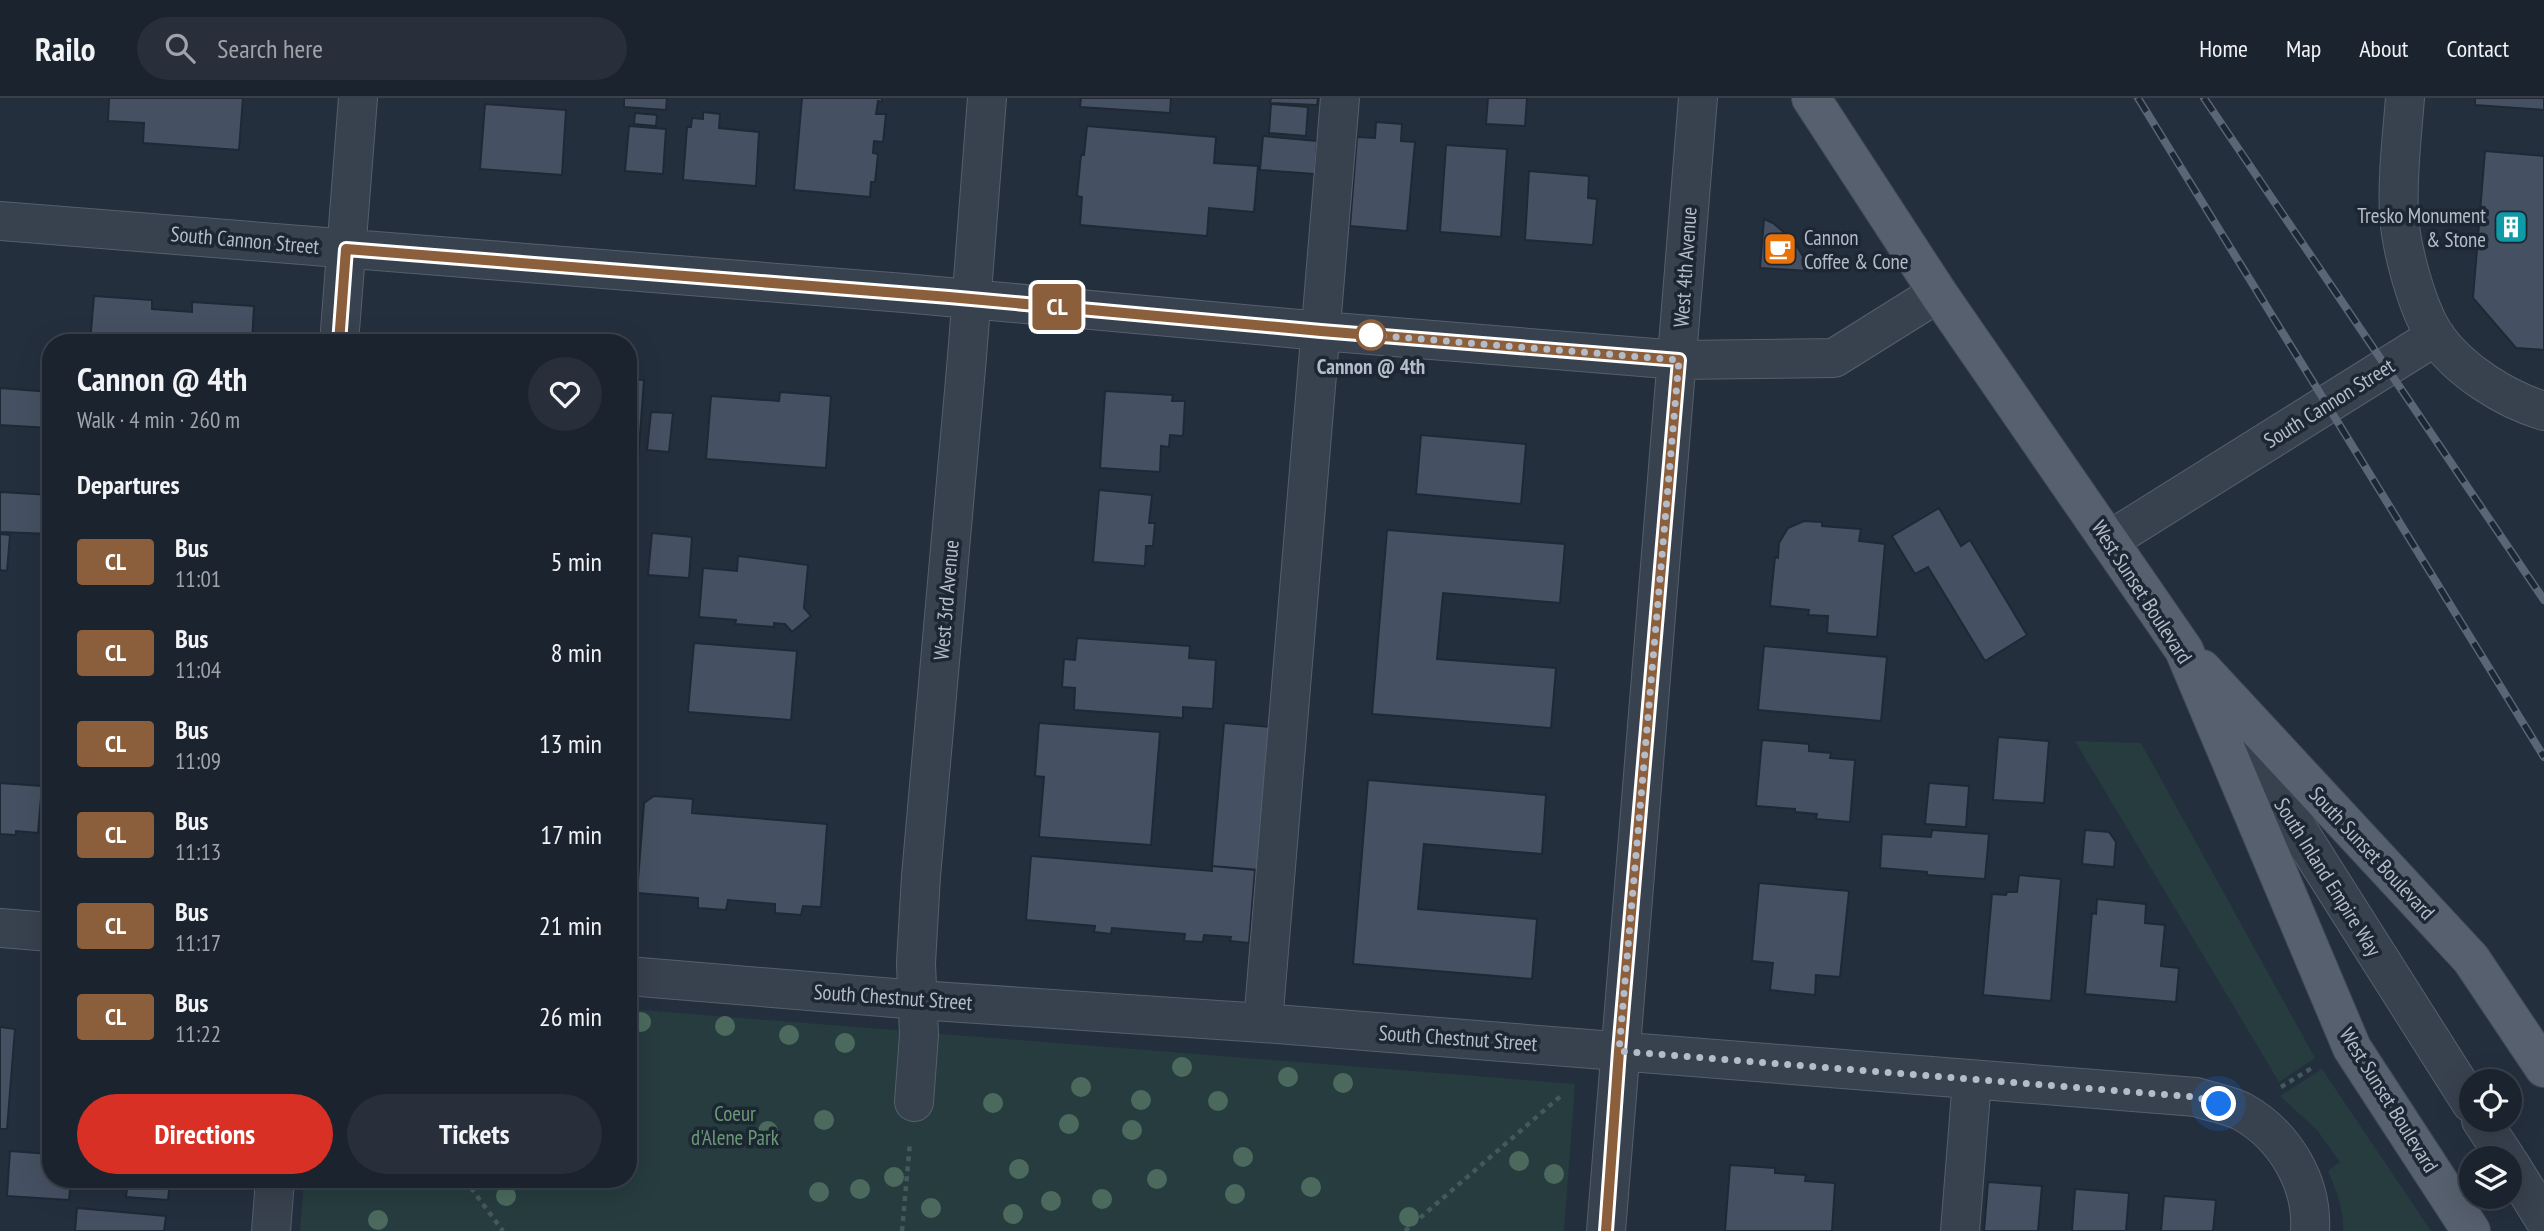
<!DOCTYPE html>
<meta charset="utf-8">
<style>
:root{--surface:#1b232e;--page:#282f3a;--text:#f1f3f6;--muted:#a0a4aa;--line:#39404a;--accent:#d93025}
body{margin:0;font-family:"PT Sans Narrow",sans-serif;background:var(--page);color:var(--text);height:100vh;display:flex;flex-direction:column;font-size:26px;white-space:nowrap}
*{box-sizing:border-box;margin:0}
p{font-size:23px;color:var(--muted)}
.icon{flex:none;width:38px;height:38px;fill:none;stroke:currentColor;stroke-width:2;stroke-linecap:round;stroke-linejoin:round}
.map{position:relative;flex:1;overflow:hidden}
.details{position:absolute;left:42px;top:236px;width:595px;height:854px;display:flex;flex-direction:column;background:var(--surface);border-radius:28px;box-shadow:0 7px 28px #0002,0 0 0 2px var(--line)}
.details>*{flex:none}
.badge{padding:0 14px;border-radius:5px;font-size:24px;line-height:46px}
.controls{position:absolute;left:2459px;top:971px;display:grid;gap:14px}
.controls a{display:grid;place-items:center;width:63px;height:63px;border-radius:50%;background:var(--surface);box-shadow:0 7px 28px #0002,0 0 0 2px var(--line);font-size:35px}
.you{position:absolute;width:35px;height:35px;margin:-18px;border:5px solid #fff;border-radius:50%;background:#1a73e8;box-shadow:0 0 0 10px #1a73e833}
.map>.badge{position:absolute;translate:-50% -50%;box-shadow:0 0 0 4px #fff}
h2{padding:0 35px;font-size:26px;line-height:63px}
.round{display:grid;place-items:center;flex:none;width:74px;height:74px;border-radius:37px;background:var(--page)}
.summary{display:flex;align-items:center;justify-content:space-between;height:119px;padding:0 35px}
h1{font-size:33px;font-weight:700;line-height:52px}
.button{display:flex;gap:14px;margin-top:auto;padding:14px 35px}
.button a{flex:1;height:80px;border-radius:42px;background:var(--accent);color:#fff;font-size:28px;font-weight:700;line-height:80px;text-align:center}
.button a+a{background:var(--page);color:var(--text)}
ul{padding:0;list-style:none}
li{display:flex;align-items:center;gap:21px;height:91px;padding:0 35px}
li div{flex:1}
li b{display:block;font-size:26px}
li em{font-style:normal}
li .badge{min-width:77px;font-weight:700;text-align:center}
header{display:flex;align-items:center;gap:42px;box-sizing:border-box;height:98px;padding:0 35px;background:var(--surface);border-bottom:2px solid var(--line)}
header strong{font-size:33px}
nav{display:flex;gap:38px;margin-inline-start:auto;font-size:24px}
.search{width:490px;height:63px;background:var(--page);display:flex;align-items:center;gap:18px;box-sizing:border-box;padding:0 24px;border-radius:38px;color:var(--muted);font-size:26px}
.map>svg:first-child{display:block}
.green{fill:#263c3f}
.building{fill:#455162;stroke:#1f2835;stroke-width:2}
.lines{fill:none;stroke-linecap:round;stroke-linejoin:round}
.minor-casing{stroke:#565f6c;stroke-width:40}
.major-casing{stroke:#414a57;stroke-width:40}
.path{stroke:#44595c;stroke-width:4.5;stroke-dasharray:5 5;stroke-linecap:butt}
.minor{stroke:#38414e;stroke-width:38}
.major{stroke:#56606e;stroke-width:38}
.rail-casing{stroke:#5a6575;stroke-width:8}
.rail{stroke:#1d2633;stroke-width:5;stroke-dasharray:16;stroke-linecap:butt}
.tree{fill:#4b6a5d}
.line-casing{stroke:#fff;stroke-width:16}
.line{stroke:#8b5e3c;stroke-width:10}
.walk{stroke:#b4bcc9;stroke-width:7;stroke-dasharray:0 12.6}
.stop-dot{fill:#fff;stroke:#8b5e3c;stroke-width:3.5}
.labels{text-anchor:middle;dominant-baseline:central;stroke-width:7;stroke-linejoin:round;paint-order:stroke}
.poi-label{font-size:21px;fill:#b4bcc9;stroke:#1d2633;text-anchor:end}
.street-label{font-size:21px;fill:#b4bcc9;stroke:#1d2633}
.stop-label{font-size:21px;font-weight:bold;fill:#b4bcc9;stroke:#1d2633}
.park-label{font-size:21px;fill:#6b9a76;stroke:#1d2633}
</style>
<header>
<strong>Railo</strong>
<div class="search"><svg class="icon" aria-label="search" viewBox="0 0 24 24"><circle cx="10" cy="10" r="6"/><path d="M15 15l6 6"/></svg>Search here</div>
<nav><a>Home</a><a>Map</a><a>About</a><a>Contact</a></nav>
</header>
<div class="map">
<svg width="2544" height="1133" viewBox="0 0 2544 1133">
<rect width="100%" height="100%" fill="#242f3e"/>
<path class="green" d="M2075,643L2141,645L2315,960L2279,984Z
M628,911L1575,986L1564,1133H300L304,1082H628Z
M2322,971L2431,1133H2343C2344,1112 2336,1092 2328,1073L2340,1064L2317,1032L2280,998Z"/>
<path class="building" d="M109,0H243L239,52L143,45L144,25L108,23Z
M624,0H667L666,12L624,9Z
M802,0H882V4L878,3L876,16H886L883,44L874,43L873,55L878,56L875,84H871L870,99L794,92Z
M1081,0H1171L1170,15L1080,9Z
M1271,0H1318L1317,7L1270,5Z
M1488,0H1527L1525,28L1486,26Z
M2475,0H2544V12L2475,7Z
M485,6L566,12L562,77L480,71Z
M1271,6L1308,9L1306,38L1269,35Z
M703,14L720,16L719,30L759,34L756,88L683,82L687,29H691L692,20L703,21Z
M635,15L657,17L656,28L634,26Z
M1376,24L1402,26L1401,43L1415,44L1407,133L1350,128L1357,39L1375,40Z
M629,28L666,31L663,76L625,73Z
M1087,28L1216,39L1214,65L1258,68L1254,114L1209,110L1207,138L1080,127L1082,99L1077,98L1081,57H1084Z
M1263,38L1317,43L1315,76L1260,72Z
M1446,47L1507,51L1501,139L1440,134Z
M2485,53L2544,58V252L2516,250L2473,200Z
M1529,73L1589,78L1588,100L1597,101L1593,147L1525,142Z
M1764,121L1773,125L1793,142L1804,160L1808,173L1760,170Z
M94,198L152,202V211L192,214V204L254,208L252,245H90Z
M628,281L644,282L636,391H628Z
M0,290L51,294L50,330L0,327Z
M1105,293L1173,297L1172,303H1185L1183,338L1170,337L1169,349L1161,348L1160,374L1100,370Z
M780,294L831,298L826,370L706,361L711,298L779,303Z
M651,314L673,315L669,354L647,352Z
M1421,337L1526,346L1521,406L1416,396Z
M1099,392L1152,397L1149,425H1155L1153,448H1146L1145,468L1093,464Z
M0,394L51,397V436L0,434Z
M1939,410L1961,448L1970,442L2027,537L1985,563L1928,469L1915,476L1892,438Z
M1804,423L1822,424V428L1861,431L1859,443L1885,446L1877,539L1827,535L1828,518L1808,517L1809,512L1770,508L1775,459L1778,460L1779,445L1788,430Z
M1387,432L1565,446L1560,505L1443,495L1437,561L1556,570L1551,630L1372,616Z
M652,435L692,439L689,480L648,477Z
M0,436L10,437L7,473L0,472Z
M738,458L808,467L804,510L811,518L792,534L785,526L774,525V529L735,526L736,522L699,519L703,470L737,473Z
M1077,540L1190,548L1189,560L1216,562L1213,611L1183,609V620L1074,612L1075,590L1062,589L1064,561L1075,562Z
M694,545L797,553L791,622L688,614Z
M1764,548L1887,559L1881,623L1758,612Z
M1039,625L1160,634L1151,747L1039,739L1044,679L1035,678Z
M1224,625L1271,629L1260,772L1212,768Z
M1998,639L2049,643L2044,705L1993,702Z
M1762,642L1809,646V653L1831,655L1830,660L1855,662L1850,724L1816,721L1817,716L1795,714V711L1756,708Z
M1368,682L1546,697L1542,756L1424,746L1418,811L1537,821L1532,881L1353,866Z
M0,685L42,688L38,735L16,733V737L0,736Z
M1929,685L1969,688L1966,729L1925,726Z
M654,698L693,701L692,715L827,726L821,809L803,808L801,817L775,815V806L728,802L726,812L698,810V800L637,795L644,705Z
M1932,732L1989,736L1985,781L1927,777V774L1880,770L1882,736L1931,739Z
M2085,732L2109,734L2116,744L2114,769L2082,766Z
M1031,758L1212,773V768L1255,772L1249,845L1230,843L1231,839L1204,837L1203,844L1184,843L1185,836L1112,830L1111,836L1094,834L1095,828L1026,822Z
M2019,777L2061,781L2051,903L1983,897L1992,796L2006,797L2007,794H2017Z
M1759,785L1849,793L1840,879L1816,877L1815,897L1770,892L1773,865L1752,863Z
M2097,801L2146,806L2145,825L2165,827L2161,868L2179,870L2176,904L2085,896L2092,815L2096,816Z
M0,929L15,931L7,1031H0Z
M10,1053L51,1056V1082H71L69,1102L7,1098Z
M1730,1067L1775,1070V1075L1806,1077L1805,1083L1835,1085L1832,1133H1725Z
M128,1082H170L168,1102L126,1099Z
M1988,1084L2042,1088L2038,1133H1984Z
M2075,1091L2129,1095L2126,1133H2072Z
M2164,1098L2216,1102L2213,1133H2161Z
M77,1110L166,1118L164,1133H75Z"/>
<g class="lines">
<defs>
<path id="minor" d="M2405,0C2402,39 2397,78 2399,117C2401,150 2417,211 2436,239C2460,273 2505,301 2544,313
M0,123L904,195L1321,233L1679,262L1834,260L1938,195
M339,245L358,0
M2110,442L2436,238
M2219,607L2471,1005
M0,830L51,834
M628,878L918,902L1263,925L2196,999C2211,1004 2230,1007 2243,1014C2285,1038 2313,1085 2310,1133
M1263,925L1340,0
M914,1004L919,937L916,865L921,778L967,259L987,0
M2481,1022L2506,1060
M2510,1066L2544,1121
M271,1133L275,1082
M1606,1133C1634,755 1670,378 1698,0
M1960,1133L1972,982"/>
<path id="major" d="M1811,0L1938,195L2184,552L2352,950L2471,1133
M2202,571L2471,861L2544,970"/>
</defs>
<use href="#minor" class="minor-casing"/>
<use href="#major" class="major-casing"/>
<path class="path" d="M2281,989L2315,968
M465,1082L503,1133
M902,1133L910,1044
M1405,1133L1563,996"/>
<use href="#minor" class="minor"/>
<use href="#major" class="major"/>
<defs>
<path id="rail" d="M2138,0L2544,659
M2204,0L2544,502"/>
</defs>
<use href="#rail" class="rail-casing"/>
<use href="#rail" class="rail"/>
</g>
<g class="tree">
<circle cx="641" cy="924" r="10"/>
<circle cx="725" cy="928" r="10"/>
<circle cx="789" cy="937" r="10"/>
<circle cx="845" cy="945" r="10"/>
<circle cx="1182" cy="969" r="10"/>
<circle cx="1288" cy="979" r="10"/>
<circle cx="1343" cy="985" r="10"/>
<circle cx="1081" cy="989" r="10"/>
<circle cx="1141" cy="1002" r="10"/>
<circle cx="1218" cy="1003" r="10"/>
<circle cx="993" cy="1005" r="10"/>
<circle cx="824" cy="1022" r="10"/>
<circle cx="1069" cy="1026" r="10"/>
<circle cx="1132" cy="1032" r="10"/>
<circle cx="768" cy="1033" r="10"/>
<circle cx="1243" cy="1059" r="10"/>
<circle cx="1519" cy="1063" r="10"/>
<circle cx="1019" cy="1071" r="10"/>
<circle cx="1554" cy="1076" r="10"/>
<circle cx="894" cy="1079" r="10"/>
<circle cx="1157" cy="1081" r="10"/>
<circle cx="1311" cy="1089" r="10"/>
<circle cx="860" cy="1091" r="10"/>
<circle cx="819" cy="1094" r="10"/>
<circle cx="1235" cy="1096" r="10"/>
<circle cx="506" cy="1098" r="10"/>
<circle cx="1102" cy="1101" r="10"/>
<circle cx="1051" cy="1103" r="10"/>
<circle cx="931" cy="1110" r="10"/>
<circle cx="1013" cy="1116" r="10"/>
<circle cx="1409" cy="1119" r="10"/>
<circle cx="378" cy="1122" r="10"/>
</g>
<g class="lines">
<defs>
<path id="line" d="M339,245L346,151L949,199L1321,233L1679,262L1619,953L1606,1133"/>
</defs>
<use href="#line" class="line-casing"/>
<use href="#line" class="line"/>
<path class="walk" d="M1371,237L1679,262L1619,953L2196,999L2219,1006"/>
</g>
<defs>
<symbol id="building-square" viewBox="-11 -11 22 22"><rect x="-9" y="-9" width="18" height="18" rx="4" fill="#0f9aa8" stroke="#1d2633"/><path d="M-4-6H4V6H1V3H-1V6H-4ZM-2.5-4.3h1.7v1.8h-1.7ZM.8-4.3h1.7v1.8H.8ZM-2.5-1h1.7V.8h-1.7ZM.8-1h1.7V.8H.8Z" fill="#fff"/></symbol>
<symbol id="cafe-square" viewBox="-11 -11 22 22"><rect x="-9" y="-9" width="18" height="18" rx="4" fill="#e8710a" stroke="#1d2633"/><path d="M-5.5-4.5H6V0H3Q3 3.5 0 3.5H-2.5Q-5.5 3.5-5.5 0ZM3-3.2v2h1.7v-2ZM-6 4.5H4V6H-6Z" fill="#fff"/></symbol>
</defs>
<g fill-rule="evenodd">
<use href="#building-square" x="2492" y="110" width="38" height="38"/>
<use href="#cafe-square" x="1761" y="132" width="38" height="38"/>
</g>
<circle class="stop-dot" cx="1371" cy="237" r="14"/>
<g class="labels">
<g class="poi-label">
<text x="2486" y="117">Tresko Monument<tspan x="2486" dy="24">&amp; Stone</tspan></text>
<text x="1804" y="139" text-anchor="start">Cannon<tspan x="1804" dy="24">Coffee &amp; Cone</tspan></text>
</g>
<g class="street-label">
<text transform="translate(245 142) rotate(5)">South Cannon Street</text>
<text transform="translate(1685 169) rotate(-86)">West 4th Avenue</text>
<text transform="translate(2329 305) rotate(-32)">South Cannon Street</text>
<text transform="translate(2142 494) rotate(57)">West Sunset Boulevard</text>
<text transform="translate(946 502) rotate(-85)">West 3rd Avenue</text>
<text transform="translate(2372 755) rotate(47)">South Sunset Boulevard</text>
<text transform="translate(2328 779) rotate(58)">South Inland Empire Way</text>
<text transform="translate(893 899) rotate(4)">South Chestnut Street</text>
<text transform="translate(1458 940) rotate(4)">South Chestnut Street</text>
<text transform="translate(2389 1002) rotate(58)">West Sunset Boulevard</text>
</g>
<g class="stop-label">
<text x="1371" y="268">Cannon @ 4th</text>
</g>
<g class="park-label">
<text x="735" y="1015">Coeur<tspan x="735" dy="24">d'Alene Park</tspan></text>
</g>
</g>
</svg>
<div class="controls">
<a><svg class="icon" aria-label="locate" viewBox="0 0 24 24"><circle cx="12" cy="12" r="6"/><path d="M12 2v4M12 18v4M2 12h4M18 12h4"/></svg></a>
<a><svg class="icon" aria-label="layers" viewBox="0 0 24 24"><path d="M12 4l9 5-9 5-9-5zM3 14l9 5 9-5"/></svg></a>
</div>
<div class="you" style="left:2219px;top:1006px"></div>
<b class="badge" style="left:1057px;top:209px;background:#8b5e3c;color:#fff">CL</b>
<section class="details">
<div class="summary"><div><h1>Cannon @ 4th</h1><p>Walk · 4 min · 260 m</p></div><a class="round"><svg class="icon" aria-label="heart" viewBox="0 0 24 24"><path d="M12 20l-8-8c-3-5 5-10 8-4 3-6 11-1 8 4z"/></svg></a></div>
<h2>Departures</h2>
<ul>
<li><span class="badge" style="background:#8b5e3c;color:#fff">CL</span><div><b>Bus</b><p>11:01</p></div><em>5 min</em></li>
<li><span class="badge" style="background:#8b5e3c;color:#fff">CL</span><div><b>Bus</b><p>11:04</p></div><em>8 min</em></li>
<li><span class="badge" style="background:#8b5e3c;color:#fff">CL</span><div><b>Bus</b><p>11:09</p></div><em>13 min</em></li>
<li><span class="badge" style="background:#8b5e3c;color:#fff">CL</span><div><b>Bus</b><p>11:13</p></div><em>17 min</em></li>
<li><span class="badge" style="background:#8b5e3c;color:#fff">CL</span><div><b>Bus</b><p>11:17</p></div><em>21 min</em></li>
<li><span class="badge" style="background:#8b5e3c;color:#fff">CL</span><div><b>Bus</b><p>11:22</p></div><em>26 min</em></li>
</ul>
<div class="button"><a>Directions</a><a>Tickets</a></div>
</section>
</div>
